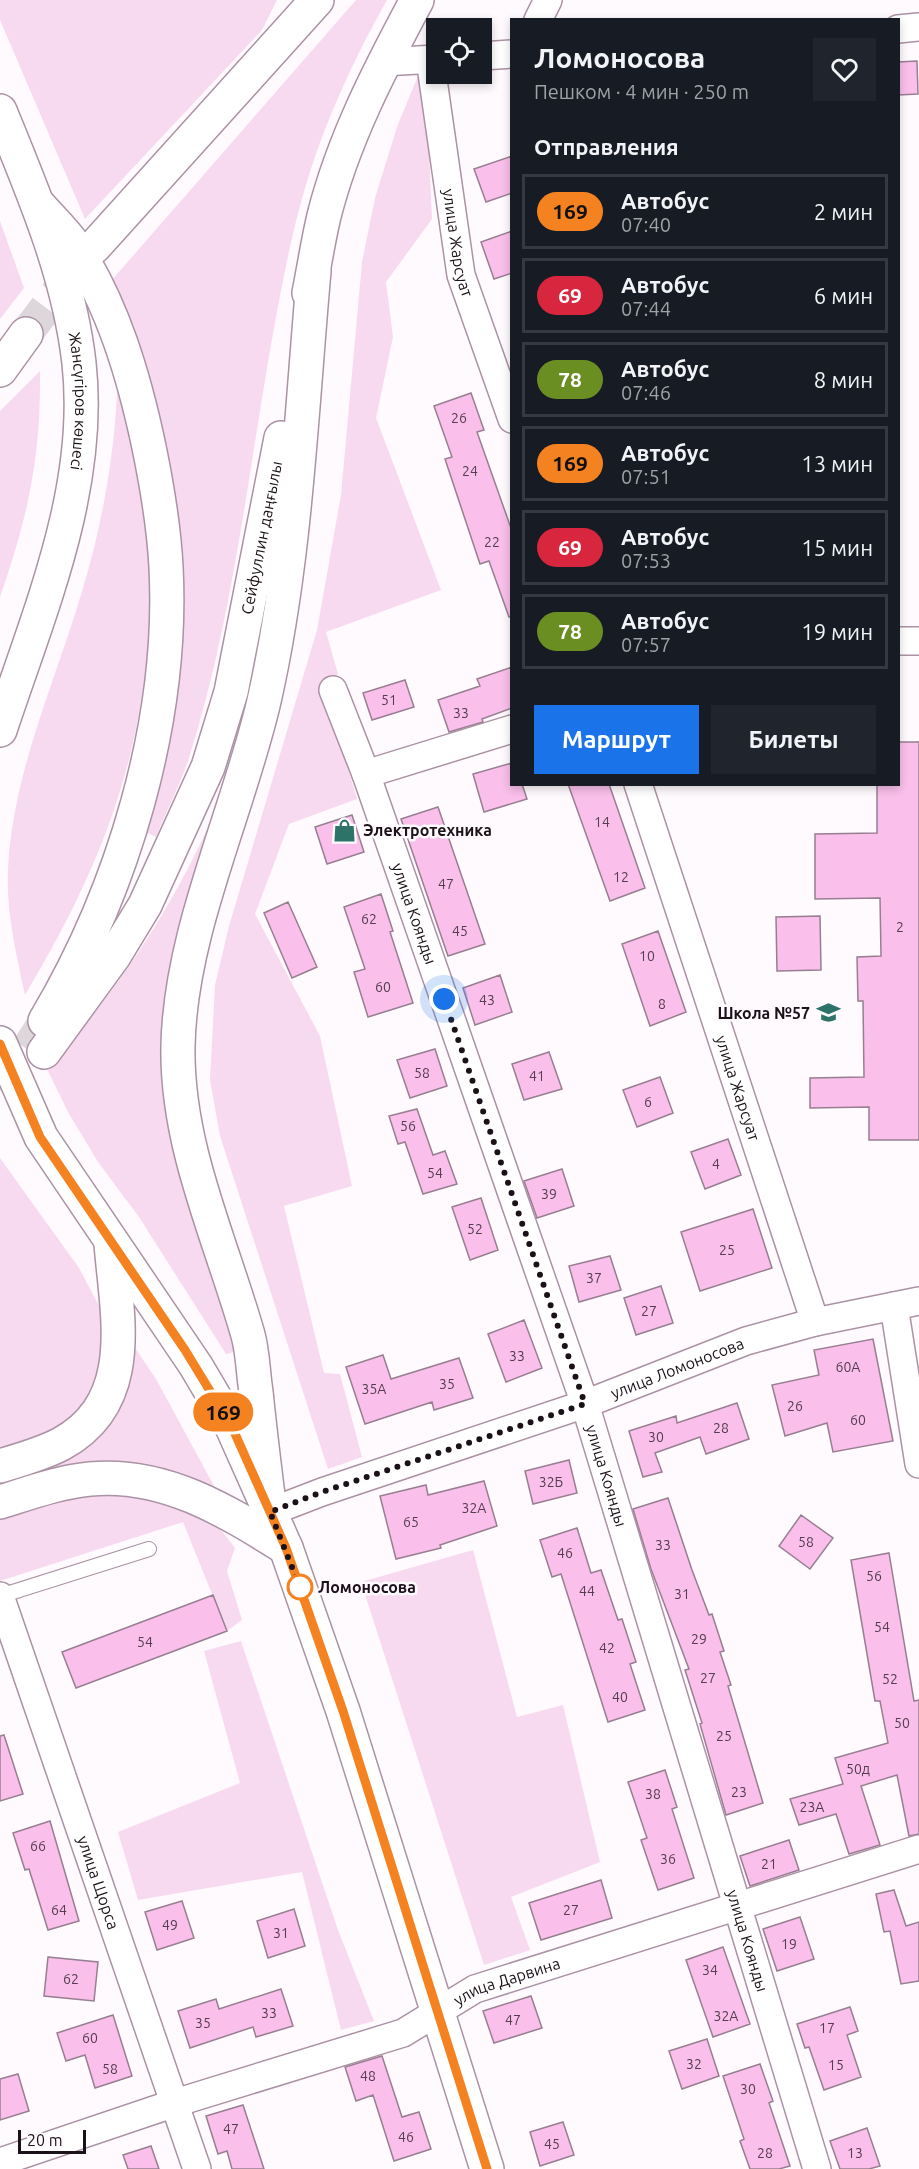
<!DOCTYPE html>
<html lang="ru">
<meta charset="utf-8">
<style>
:root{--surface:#171b24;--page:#20242c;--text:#f1f3f6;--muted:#9ea1a6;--line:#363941;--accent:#1a73e8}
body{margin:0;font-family:Ubuntu,sans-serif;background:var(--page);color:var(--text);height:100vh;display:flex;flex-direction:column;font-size:22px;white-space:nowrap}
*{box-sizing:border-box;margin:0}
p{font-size:20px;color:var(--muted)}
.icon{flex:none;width:33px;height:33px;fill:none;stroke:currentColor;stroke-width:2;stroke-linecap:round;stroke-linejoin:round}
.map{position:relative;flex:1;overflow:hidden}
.drawer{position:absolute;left:510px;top:18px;width:390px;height:768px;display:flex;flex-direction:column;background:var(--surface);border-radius:0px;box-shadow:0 3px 9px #0003}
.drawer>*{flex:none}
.badge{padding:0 12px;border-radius:20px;font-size:21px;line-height:39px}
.tools{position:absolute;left:426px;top:18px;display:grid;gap:12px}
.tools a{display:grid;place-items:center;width:66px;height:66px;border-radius:0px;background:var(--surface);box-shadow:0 3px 9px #0003;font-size:30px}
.scale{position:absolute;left:18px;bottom:15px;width:68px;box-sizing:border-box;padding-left:6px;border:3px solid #1b1219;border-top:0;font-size:16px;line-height:21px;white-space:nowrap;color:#1b1219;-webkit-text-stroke:4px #fffafd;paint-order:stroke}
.you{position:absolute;width:30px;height:30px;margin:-15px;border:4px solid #fff;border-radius:50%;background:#1a73e8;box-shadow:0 0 0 9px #1a73e833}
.map>.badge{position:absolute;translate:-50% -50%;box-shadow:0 0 0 3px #fff}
h2{padding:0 24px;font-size:22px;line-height:54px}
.round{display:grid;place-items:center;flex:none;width:63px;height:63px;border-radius:0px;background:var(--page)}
.head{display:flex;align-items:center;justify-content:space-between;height:102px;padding:0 24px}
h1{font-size:28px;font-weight:700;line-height:45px}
.button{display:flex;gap:12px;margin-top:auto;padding:12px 24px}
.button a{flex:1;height:69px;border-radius:0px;background:var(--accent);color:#fff;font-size:24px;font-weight:700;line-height:69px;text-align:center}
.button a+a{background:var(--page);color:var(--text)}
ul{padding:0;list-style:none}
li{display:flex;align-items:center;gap:18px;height:75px;margin:0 12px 9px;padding:0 12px;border:3px solid var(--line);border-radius:0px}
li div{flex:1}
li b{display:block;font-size:22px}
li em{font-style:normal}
li .badge{min-width:66px;font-weight:700;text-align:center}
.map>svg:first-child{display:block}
.green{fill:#f7daef}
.building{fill:#fabfeb;stroke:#977f91;stroke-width:1.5}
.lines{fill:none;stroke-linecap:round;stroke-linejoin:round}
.secondary-tunnel{stroke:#ddd7db;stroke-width:33;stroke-dasharray:33 16;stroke-linecap:butt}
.lane-casing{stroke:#ab92a4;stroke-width:16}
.street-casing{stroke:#ab92a4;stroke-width:30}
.secondary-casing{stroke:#ab92a4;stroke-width:36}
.lane{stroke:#fff;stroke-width:14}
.street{stroke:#fff;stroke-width:27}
.secondary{stroke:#fff;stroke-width:33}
.line-casing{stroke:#fff;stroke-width:14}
.line{stroke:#f58220;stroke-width:9}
.walk{stroke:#1b1219;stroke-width:6;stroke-dasharray:0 10.8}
.stop-dot{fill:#fff;stroke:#f58220;stroke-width:3}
.labels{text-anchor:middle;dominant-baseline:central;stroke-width:5;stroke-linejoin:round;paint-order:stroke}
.number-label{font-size:14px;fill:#533d4e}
.street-label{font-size:16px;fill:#1b1219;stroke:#fffafd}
.poi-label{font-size:16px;font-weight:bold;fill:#1b1219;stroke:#fffafd;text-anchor:start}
.stop-label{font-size:16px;font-weight:bold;fill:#1b1219;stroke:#fffafd;text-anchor:start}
</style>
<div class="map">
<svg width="919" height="2169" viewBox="0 0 919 2169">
<rect width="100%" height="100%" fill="#fffafd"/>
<path class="green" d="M0,0H277L262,30L85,219L0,20Z
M356,0H387C362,44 339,92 321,140C295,209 282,283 269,356C246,491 230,630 188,761C179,787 166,812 156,837L143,831L172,709L111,281Z
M417,78L426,82L432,219L386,282L393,337L376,418L441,590L326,632L338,674L324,684L357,799L289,824L255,914L320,1036L352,1186L284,1206L324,1373L340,1374L362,1457L328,1469L220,1136L210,1080L215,985L229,926L317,630L341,495L362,262L375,198L397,127Z
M0,221L24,288L0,319Z
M40,371C41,458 28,516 0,597V411Z
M118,377C130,414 135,450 141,488C146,524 151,560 152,597C152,619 149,642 146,665C132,791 89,887 25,995C16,953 6,912 8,869C13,770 56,681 83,588C104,518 115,450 118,377Z
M222,795L170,1026L242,1350L226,1354L139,1217L98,1162L68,1112L47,1069C121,988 180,897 222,795Z
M0,1158L79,1268L105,1317L99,1378L84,1405L58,1428L29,1443L0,1452Z
M131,1342L156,1379L220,1497C202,1486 184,1474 163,1468C110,1451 52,1475 0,1487V1480L39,1468Z
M117,1484L213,1520L235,1548L227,1571L242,1620L227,1631L183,1522L0,1581V1509Z
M473,1550L517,1717L563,1705L600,1862L511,1897L530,1950L484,1965L361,1582Z
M241,1641L338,1930L374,2021L341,2030L302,1872L138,1900L118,1832L240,1783L204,1651Z"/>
<path class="building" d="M917,61L918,94L898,95V62Z
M512,156V193L486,202L474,169Z
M512,231V273L494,279L481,242Z
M471,393L484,430L477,432L512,531V616L509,617L489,561L480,564L445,459L452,457L434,406Z
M512,667V708L482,719L483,722L449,732L438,700L480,686L477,679Z
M405,680L414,707L372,720L363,693Z
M898,742H919V1140H869V1107L810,1108V1078L864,1077L863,1001H858L857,957L881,956L880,898L815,899V834L877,833V784H898Z
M512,763V784H522L527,799L484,812L473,774Z
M568,784H609L645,888L610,901Z
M438,807L485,944L448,956L401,819Z
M352,815L364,852L327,864L315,827Z
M381,894L393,931L390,932L413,1003L368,1017L354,972L365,969L344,907Z
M288,902L317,967L292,978L264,913Z
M820,916L821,970L777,971L776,917Z
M658,931L686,1012L650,1026L622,944Z
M500,975L512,1012L475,1025L463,988Z
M435,1049L447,1086L410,1098L397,1060Z
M549,1052L562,1089L524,1100L512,1064Z
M660,1077L673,1113L637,1127L623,1090Z
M417,1109L433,1155L445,1151L457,1184L423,1194L405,1142L398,1144L389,1116Z
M728,1139L741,1175L705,1189L691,1152Z
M562,1169L574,1206L537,1218L524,1181Z
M481,1198L498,1250L470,1260L452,1207Z
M753,1209L772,1268L700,1291L681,1232Z
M610,1256L621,1290L579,1302L569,1266Z
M661,1286L673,1323L636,1335L624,1298Z
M524,1320L542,1368L506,1382L488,1334Z
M873,1339L893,1441L833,1452L827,1423L785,1436L772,1385L819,1375L814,1350Z
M383,1355L391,1379L459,1358L473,1398L434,1410L432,1402L365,1424L346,1367Z
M737,1403L749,1439L706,1454L700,1437L655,1453L662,1472L643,1477L629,1431L676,1416L677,1423Z
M569,1460L577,1493L533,1504L525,1471Z
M484,1481L497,1526L440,1545L441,1548L396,1559L380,1496L426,1485L428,1495Z
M668,1498L692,1570L709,1615L712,1614L724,1651L720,1652L731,1685L728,1686L763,1803L726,1815L700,1724L702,1723L685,1670L689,1669L651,1569L633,1509Z
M801,1515L833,1538L810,1569L779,1546Z
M577,1528L591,1573L601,1570L618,1620L622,1619L636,1662L630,1664L645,1710L608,1722L561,1574L552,1577L540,1540Z
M889,1553L914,1701L919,1700V1834L909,1836L897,1775L861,1786L880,1845L849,1854L836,1814L799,1825L790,1799L843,1784L835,1758L888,1743L880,1701H875L851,1560Z
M213,1595L227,1631L76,1688L62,1652Z
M4,1735L23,1794L0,1801V1736Z
M665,1770L677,1807L672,1809L694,1878L658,1890L641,1840L647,1838L628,1782Z
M50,1821L79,1921L48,1930L29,1869L25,1870L13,1833Z
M789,1840L799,1870L750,1886L740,1856Z
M601,1880L612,1918L541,1940L529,1903Z
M894,1890L906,1926L919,1922V1981L901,1984L890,1931L884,1932L876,1894Z
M182,1901L194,1938L157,1950L145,1912Z
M294,1909L305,1946L268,1958L257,1921Z
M800,1917L814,1959L777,1971L763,1929Z
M723,1947L750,2024L713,2037L686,1960Z
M48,1957L98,1962L94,2001L44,1996Z
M281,1989L293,2026L256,2037L253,2027L190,2048L178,2011L216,1999L219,2009Z
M531,1996L542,2028L494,2043L483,2011Z
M850,2007L858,2031L847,2035L861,2077L824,2090L809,2047L805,2048L797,2024Z
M113,2015L132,2076L95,2088L85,2055L66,2061L57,2033Z
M707,2039L719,2076L682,2089L669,2051Z
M382,2056L402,2117L419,2112L431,2149L394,2161L373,2095L356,2101L345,2067Z
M760,2064L773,2101L769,2103L790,2166L779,2169H750L740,2141L744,2139L723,2076Z
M18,2074L29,2111L0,2120V2079Z
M243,2105L264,2169H232L227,2151L218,2154L206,2116Z
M563,2122L574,2155L540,2166L530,2132Z
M867,2128L880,2166L869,2169H840L830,2141Z
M151,2146L159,2169H128L123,2155Z"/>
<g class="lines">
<path class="secondary-tunnel" d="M26,334L79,264
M0,1090L41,1028"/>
<defs>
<path id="lane" d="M0,1596L149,1549"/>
<g id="street">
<path d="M538,20L548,0"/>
<path d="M898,29L919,27"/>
<path d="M482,56L512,54"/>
<path id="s1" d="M430,59L461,275L512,419"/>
<path d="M383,62L436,59"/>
<path d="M898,641H919"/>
<path id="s2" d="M333,690L366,774L585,1404L817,2169"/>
<path d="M366,774L512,729"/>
<path id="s3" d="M638,784L815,1322"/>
<path d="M894,1306L919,1464"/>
<path id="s4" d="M270,1512L322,1492L585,1404L746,1341L815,1322L919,1301"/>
<path id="s5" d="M0,1596L197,2169"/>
<path id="s6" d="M0,2162L175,2103L403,2033L475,1989L919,1849"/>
</g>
<g id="secondary">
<path id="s7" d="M0,111C33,192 69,275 79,363C93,489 39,612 0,730"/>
<path d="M37,203C49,217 63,230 73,244C113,305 134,376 149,447C157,486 164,527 166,567C174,721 123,890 45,1021"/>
<path d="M94,247L317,0"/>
<path d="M309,293C314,268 318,241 324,216C343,140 380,69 417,0"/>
<path d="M0,370L26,334"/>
<path d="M0,1043L41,1137L196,1366L232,1427L286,1548L343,1711L487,2169"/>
<path id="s8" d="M44,1052L114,956L145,905L208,767L231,692L281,438"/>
<path d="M0,1466C20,1460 42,1454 61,1444C138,1402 117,1317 111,1244"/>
<path d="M0,1502C29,1493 59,1482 90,1479C164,1472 225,1510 286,1548"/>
<path d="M270,1512C265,1472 260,1432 256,1392C253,1373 253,1353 248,1335C221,1240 176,1146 178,1046C180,932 238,813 264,701C296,560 301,415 314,271"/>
</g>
</defs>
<use href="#lane" class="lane-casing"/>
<use href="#street" class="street-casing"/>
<use href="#secondary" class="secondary-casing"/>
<use href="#lane" class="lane"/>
<use href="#street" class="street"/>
<use href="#secondary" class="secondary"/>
</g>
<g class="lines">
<defs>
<path id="line" d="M0,1044L40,1137L185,1350L232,1427L286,1548L343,1711L487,2169"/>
</defs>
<use href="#line" class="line-casing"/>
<use href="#line" class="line"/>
<path class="walk" d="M300,1587L270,1512L322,1492L585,1404L444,999"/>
</g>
<defs>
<symbol id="shop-bare" viewBox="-9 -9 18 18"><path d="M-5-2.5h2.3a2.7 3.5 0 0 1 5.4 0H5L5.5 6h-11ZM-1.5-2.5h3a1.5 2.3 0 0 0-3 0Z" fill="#2d7368" stroke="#fffafd" stroke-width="2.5" paint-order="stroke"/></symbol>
<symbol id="school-bare" viewBox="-9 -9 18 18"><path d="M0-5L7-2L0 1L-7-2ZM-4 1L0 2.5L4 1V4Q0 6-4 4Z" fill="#2d7368" stroke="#fffafd" stroke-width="2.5" paint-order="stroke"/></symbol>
</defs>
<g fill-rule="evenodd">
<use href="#shop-bare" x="328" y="814" width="33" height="33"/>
<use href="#school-bare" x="812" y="996" width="33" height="33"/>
</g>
<circle class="stop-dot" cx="300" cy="1587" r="12"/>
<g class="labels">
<g class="number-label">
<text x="459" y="418">26</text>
<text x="470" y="471">24</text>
<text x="492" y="542">22</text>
<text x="389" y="700">51</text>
<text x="461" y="713">33</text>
<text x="602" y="822">14</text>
<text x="621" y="877">12</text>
<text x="446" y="884">47</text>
<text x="369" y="919">62</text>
<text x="900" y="927">2</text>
<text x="460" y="931">45</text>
<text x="647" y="956">10</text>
<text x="383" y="987">60</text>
<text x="487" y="1000">43</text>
<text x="662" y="1004">8</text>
<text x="422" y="1073">58</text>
<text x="537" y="1076">41</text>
<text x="648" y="1102">6</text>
<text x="408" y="1126">56</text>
<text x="716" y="1164">4</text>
<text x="435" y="1173">54</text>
<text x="549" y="1194">39</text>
<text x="475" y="1229">52</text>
<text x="727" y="1250">25</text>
<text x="594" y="1278">37</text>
<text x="649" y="1311">27</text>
<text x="517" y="1356">33</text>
<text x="848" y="1367">60А</text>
<text x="447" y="1384">35</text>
<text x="374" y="1389">35А</text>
<text x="795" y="1406">26</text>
<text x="858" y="1420">60</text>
<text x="721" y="1428">28</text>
<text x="656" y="1437">30</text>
<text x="551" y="1482">32Б</text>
<text x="474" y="1508">32А</text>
<text x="411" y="1522">65</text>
<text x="806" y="1542">58</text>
<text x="663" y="1545">33</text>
<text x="565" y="1553">46</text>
<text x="874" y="1576">56</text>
<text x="587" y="1591">44</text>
<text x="682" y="1594">31</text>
<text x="882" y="1627">54</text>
<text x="699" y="1639">29</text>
<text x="145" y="1642">54</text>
<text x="607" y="1648">42</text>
<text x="708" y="1678">27</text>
<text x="890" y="1679">52</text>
<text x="620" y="1697">40</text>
<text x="902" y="1723">50</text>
<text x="724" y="1736">25</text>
<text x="858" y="1769">50д</text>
<text x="739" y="1792">23</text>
<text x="653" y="1794">38</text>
<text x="812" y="1807">23А</text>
<text x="38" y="1846">66</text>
<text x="668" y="1859">36</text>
<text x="769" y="1864">21</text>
<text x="59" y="1910">64</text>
<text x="571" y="1910">27</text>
<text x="170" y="1925">49</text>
<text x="281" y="1933">31</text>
<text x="789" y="1944">19</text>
<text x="710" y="1970">34</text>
<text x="71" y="1979">62</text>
<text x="269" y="2013">33</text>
<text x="726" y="2016">32А</text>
<text x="513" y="2020">47</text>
<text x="203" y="2023">35</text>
<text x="827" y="2028">17</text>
<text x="90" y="2038">60</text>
<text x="694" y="2064">32</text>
<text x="836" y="2065">15</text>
<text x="110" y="2069">58</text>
<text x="368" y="2076">48</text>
<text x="748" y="2089">30</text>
<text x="231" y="2129">47</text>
<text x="406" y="2137">46</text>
<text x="552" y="2144">45</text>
<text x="765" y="2153">28</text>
<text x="855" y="2153">13</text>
</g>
<g class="street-label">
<text stroke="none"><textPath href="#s1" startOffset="186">улица Жарсуат</textPath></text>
<text stroke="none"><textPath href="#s7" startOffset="303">Жансүгіров көшесі</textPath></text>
<text stroke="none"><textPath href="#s8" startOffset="566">Сейфуллин даңғылы</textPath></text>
<text stroke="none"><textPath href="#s2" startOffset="238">улица Коянды</textPath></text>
<text stroke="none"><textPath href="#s3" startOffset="320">улица Жарсуат</textPath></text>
<text stroke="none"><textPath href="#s4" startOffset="432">улица Ломоносова</textPath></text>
<text stroke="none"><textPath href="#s2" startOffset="832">улица Коянды</textPath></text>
<text stroke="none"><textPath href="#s5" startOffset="303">улица Щорса</textPath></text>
<text stroke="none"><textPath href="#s2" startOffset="1318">улица Коянды</textPath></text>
<text stroke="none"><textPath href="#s6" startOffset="540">улица Дарвина</textPath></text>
</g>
<g class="poi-label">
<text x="363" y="830">Электротехника</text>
<text x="810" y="1013" text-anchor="end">Школа №57</text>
</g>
<g class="stop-label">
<text x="318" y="1587">Ломоносова</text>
</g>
</g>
</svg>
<div class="tools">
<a><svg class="icon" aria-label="locate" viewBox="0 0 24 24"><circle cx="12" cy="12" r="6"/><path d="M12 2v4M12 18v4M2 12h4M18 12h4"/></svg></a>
</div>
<div class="scale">20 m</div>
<div class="you" style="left:444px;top:999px"></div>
<b class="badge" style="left:223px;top:1412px;background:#f58220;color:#111">169</b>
<section class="drawer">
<div class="head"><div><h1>Ломоносова</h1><p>Пешком · 4 мин · 250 m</p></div><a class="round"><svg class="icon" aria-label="heart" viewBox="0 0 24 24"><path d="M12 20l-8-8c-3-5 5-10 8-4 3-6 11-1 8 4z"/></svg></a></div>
<h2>Отправления</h2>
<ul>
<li><span class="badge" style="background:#f58220;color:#111">169</span><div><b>Автобус</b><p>07:40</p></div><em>2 мин</em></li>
<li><span class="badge" style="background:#d7263d;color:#fff">69</span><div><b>Автобус</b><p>07:44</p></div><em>6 мин</em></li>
<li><span class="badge" style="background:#6b8e23;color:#fff">78</span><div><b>Автобус</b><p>07:46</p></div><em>8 мин</em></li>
<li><span class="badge" style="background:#f58220;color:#111">169</span><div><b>Автобус</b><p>07:51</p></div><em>13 мин</em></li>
<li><span class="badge" style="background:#d7263d;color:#fff">69</span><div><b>Автобус</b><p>07:53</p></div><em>15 мин</em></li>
<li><span class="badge" style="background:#6b8e23;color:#fff">78</span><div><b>Автобус</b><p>07:57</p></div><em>19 мин</em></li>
</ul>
<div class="button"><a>Маршрут</a><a>Билеты</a></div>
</section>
</div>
